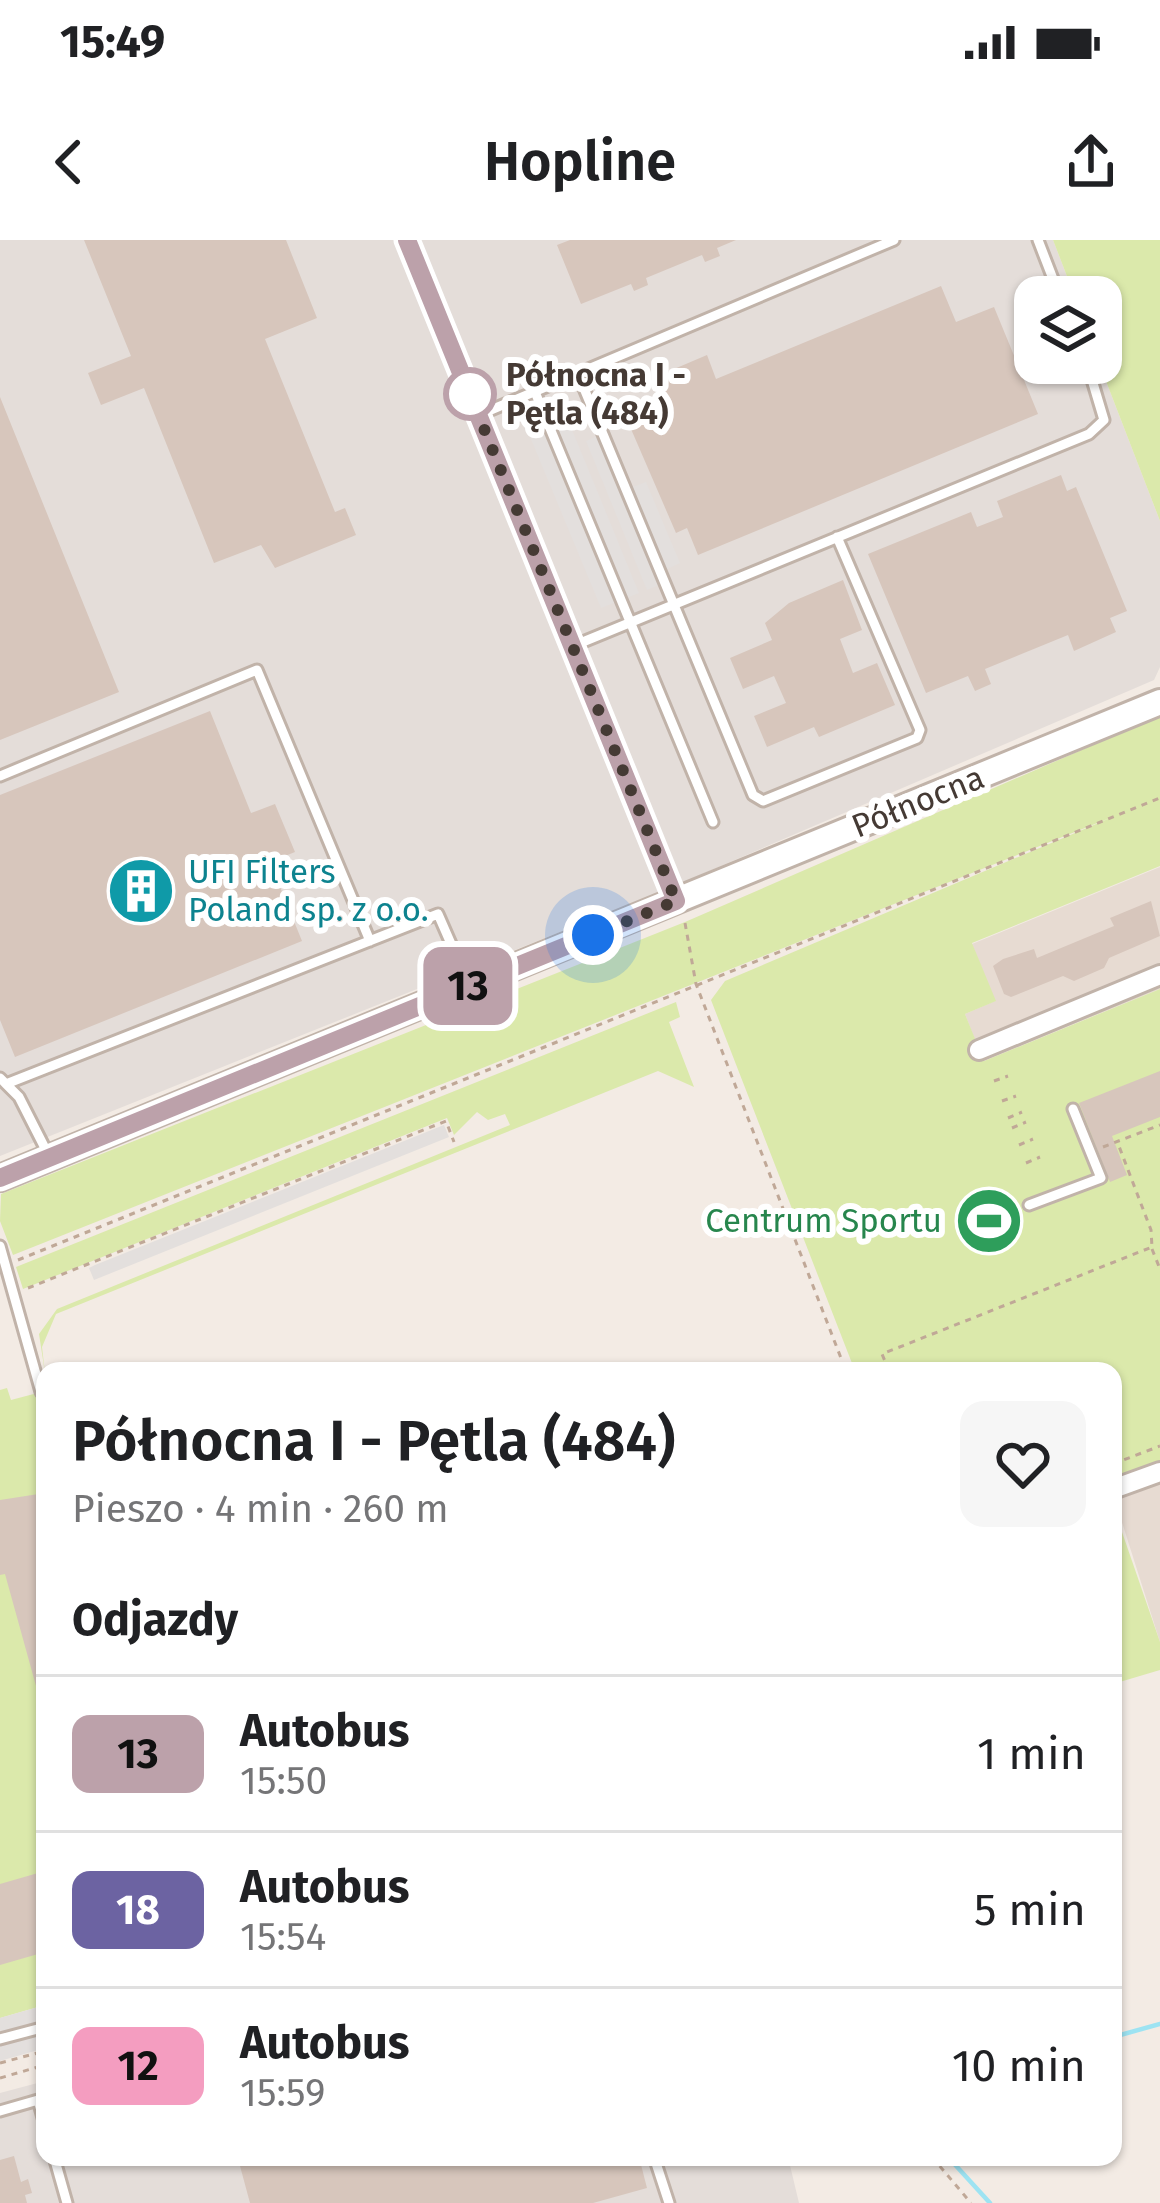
<!DOCTYPE html>
<html lang="pl">
<meta charset="utf-8">
<style>
:root{--surface:#fff;--page:#f6f6f6;--text:#202124;--muted:#757577;--line:#e0e0e0}
body{margin:0;font-family:"Fira Sans",sans-serif;background:var(--page);color:var(--text);height:100vh;display:flex;flex-direction:column;font-size:45px;white-space:nowrap}
*{box-sizing:border-box;margin:0}
p{font-size:39px;color:var(--muted)}
.icon{flex:none;width:66px;height:66px;fill:none;stroke:currentColor;stroke-width:2;stroke-linecap:round;stroke-linejoin:round}
.map{position:relative;flex:1;overflow:hidden}
.details{position:absolute;left:36px;top:1122px;width:1086px;height:804px;display:flex;flex-direction:column;background:var(--surface);border-radius:24px;box-shadow:0 3px 9px #0004}
.details>*{flex:none}
.badge{padding:0 24px;border-radius:18px;font-size:42px;line-height:78px}
.buttons{position:absolute;left:1014px;top:36px;display:grid;gap:24px}
.buttons a{display:grid;place-items:center;width:108px;height:108px;border-radius:24px;background:var(--surface);box-shadow:0 3px 9px #0004;font-size:60px}
.you{position:absolute;width:60px;height:60px;margin:-30px;border:9px solid #fff;border-radius:50%;background:#1a73e8;box-shadow:0 0 0 18px #1a73e833}
.map>.badge{position:absolute;translate:-50% -50%;box-shadow:0 0 0 6px #fff}
h2{padding:0 36px;font-size:45px;line-height:108px}
.round{display:grid;place-items:center;flex:none;width:126px;height:126px;border-radius:24px;background:var(--page)}
.overview{display:flex;align-items:center;justify-content:space-between;height:204px;padding:0 36px}
h1{font-size:57px;font-weight:600;line-height:90px}
ul{padding:0;list-style:none}
li{display:flex;align-items:center;gap:36px;height:156px;padding:0 36px;border-top:3px solid var(--line)}
li div{flex:1}
li b{display:block;font-size:45px}
li em{font-style:normal}
li .badge{min-width:132px;font-weight:700;text-align:center}
.status{display:flex;justify-content:space-between;align-items:center;height:84px;padding:0 60px;background:var(--surface);direction:ltr}
.status svg{height:33px;fill:currentColor}
header{display:flex;justify-content:space-between;align-items:center;height:156px;padding:0 36px;background:var(--surface);font-size:54px;font-weight:600}
.map>svg:first-child{display:block}
.residential{fill:#e7dbd2}
.industrial{fill:#e4ddd9}
.green{fill:#dbe9ab}
.parking{fill:#e3dfdd}
.lines{fill:none;stroke-linecap:round;stroke-linejoin:round}
.stream{stroke:#9de3f2;stroke-width:4.5}
.building{fill:#d7c6bc}
.service-casing{stroke:#c1b3a9;stroke-width:15}
.minor-casing{stroke:#c1b3a9;stroke-width:24}
.tertiary-casing{stroke:#c1b3a9;stroke-width:30}
.path{stroke:#c0a897;stroke-width:3;stroke-dasharray:6 6;stroke-linecap:butt}
.service{stroke:#fff;stroke-width:9}
.minor{stroke:#fff;stroke-width:18}
.tertiary{stroke:#fff;stroke-width:24}
.line-casing{stroke:#fff;stroke-width:27}
.line{stroke:#bca1aa;stroke-width:18}
.walk{stroke:#453a34;stroke-width:12;stroke-dasharray:0 21.6}
.stop-dot{fill:#fff;stroke:#bca1aa;stroke-width:6}
.labels{text-anchor:middle;dominant-baseline:central;stroke-width:12;stroke-linejoin:round;paint-order:stroke}
.stop-label{font-size:33px;font-weight:bold;fill:#453a34;stroke:#fff;text-anchor:start}
.street-label{font-size:33px;fill:#453a34;stroke:#fff}
.culture-label{font-size:33px;fill:#0d838f;stroke:#fff;text-anchor:start}
.leisure-label{font-size:33px;fill:#27864d;stroke:#fff;text-anchor:end}
</style>
<div class="status"><b>15:49</b><svg viewBox="0 0 49 12"><path d="M0 12V9h3v3zM5 12V6h3v6zM10 12V3h3v9zM15 12V0h3v12zM26 1h20v11H26zM47 4h2v5h-2z"/></svg></div>
<header><svg class="icon" aria-label="back" viewBox="0 0 24 24"><path d="M15 5l-7 7 7 7"/></svg>Hopline<svg class="icon" aria-label="share" viewBox="0 0 24 24"><path d="M12 15V3M7 8l5-5 5 5M5 13v7h14v-7"/></svg></header>
<div class="map">
<svg width="1160" height="1963" viewBox="0 0 1160 1963">
<rect width="100%" height="100%" fill="#f3ebe4"/>
<path class="residential" d="M1160,627V749L983,821L965,774L995,761L972,704Z
M1160,1238V1402L1113,1254Z"/>
<path class="industrial" d="M0,0H1053L1075,57H1035V123H1099L1160,281V427L1154,440L672,647L0,916Z
M45,1841V1917H788L799,1963H0V1853Z"/>
<path class="green" d="M1053,0H1160V281L1099,123L1101,57H1075Z
M1160,476V626L972,703L996,761L965,774L984,821L1160,749V1223L1113,1240V1131H855L711,760L725,741L1115,576L13,1015L0,981L1,954L685,682Z
M676,762L680,777L669,782L694,847L658,831L56,1074L42,1107L45,1133L39,1094L57,1069L510,885L505,874L488,880L477,872L454,895L447,878L23,1049L16,1027Z
M7,1148L11,1160L45,1151V1765L0,1778V1150Z
M1113,1266L1160,1402V1430L1113,1444Z"/>
<path class="parking" d="M566,175L639,353L601,368L528,192Z
M604,193L628,249L646,242L680,323L663,331L667,342L647,350L586,201Z
M444,885L449,897L94,1040L89,1028L95,1025Z
M45,1765V1808L0,1821V1778Z"/>
<g class="lines">
<path class="stream" d="M1113,1797L1160,1784
M948,1917L990,1963"/>
</g>
<path class="building" d="M84,0H286L317,78L265,99L335,272L345,268L356,295L275,328L261,305L214,323L144,148L101,165L88,133L131,116Z
M570,0H736L717,8L720,16L705,22L702,15L646,38L648,45L634,51L631,44L581,64L557,5Z
M941,46L956,82L994,67L1038,174L698,315L687,288L676,293L631,189L649,182L647,167L662,161L653,138L707,115L716,139Z
M0,157L119,452L0,500Z
M1061,235L1067,251L1076,247L1127,371L1110,378L1116,392L1074,411L1068,395L985,429L991,444L975,451L968,436L926,453L868,314L971,272L977,287L1003,277L997,261Z
M843,340L862,390L840,399L853,433L877,423L895,465L819,497L814,487L767,507L754,476L786,463L774,436L743,449L730,418L772,400L765,383L789,363Z
M210,471L251,573L275,564L295,612L270,622L302,701L15,817L0,780V555Z
M1151,661L1160,696L1109,718L1104,728L1074,741L1063,736L1011,757L1004,754L993,726L1003,719L1034,709L1037,718L1114,686L1110,678Z
M1160,831V877L1112,896L1127,935L1110,942L1079,863Z
M45,1253V1463L41,1464L5,1334L0,1335V1260Z
M45,1631V1712L0,1725V1644Z
M14,1916L21,1942L28,1939L32,1953L25,1955L27,1963H0V1920Z
M272,1917H639L647,1948L593,1963H250L240,1926Z"/>
<g class="lines">
<defs>
<path id="service" d="M1038,0L1060,57
M578,134L753,555L763,561L917,498L920,490L837,297
M535,152L713,582
M479,175L894,0
M573,406L1089,194L1104,180L1087,123
M0,536L257,430L370,701
M0,838L6,844L438,674L469,745
M6,844L19,857L49,916
M1029,965L1101,938L1073,869
M0,1006L41,1152
M0,1799L45,1787
M38,1860L45,1885
M0,1871L45,1858
M54,1917L67,1963
M654,1917L669,1963"/>
<path id="minor" d="M407,0L677,661
M979,810L1160,735
M1113,1249L1160,1232"/>
<path id="tertiary" d="M0,938L1160,462"/>
</defs>
<use href="#service" class="service-casing"/>
<use href="#minor" class="minor-casing"/>
<use href="#tertiary" class="tertiary-casing"/>
<path class="path" d="M685,683L696,744L846,1131
M994,841L1008,836
M1002,861L1016,856
M1008,878L1022,872
M1012,888L1026,882
M1019,905L1033,899
M1103,907L1160,885
M1026,923L1040,917
M1152,1009L1160,1029
M18,1020L1160,558
M28,1048L446,881L454,902
M889,1131L882,1114L1152,1007L1151,990L1117,901
M1113,1224L1160,1206
M0,1823L45,1811
M0,1838L45,1825
M932,1917L971,1963"/>
<use href="#service" class="service"/>
<use href="#minor" class="minor"/>
<use href="#tertiary" class="tertiary"/>
</g>
<g class="lines">
<defs>
<path id="line" d="M0,938L676,661L407,0"/>
</defs>
<use href="#line" class="line-casing"/>
<use href="#line" class="line"/>
<path class="walk" d="M470,154L465,142L676,661L593,695"/>
</g>
<defs>
<symbol id="building-disc" viewBox="-11 -11 22 22"><circle r="9.5" fill="#0f9aa8" stroke="#fff"/><path d="M-4-6H4V6H1V3H-1V6H-4ZM-2.5-4.3h1.7v1.8h-1.7ZM.8-4.3h1.7v1.8H.8ZM-2.5-1h1.7V.8h-1.7ZM.8-1h1.7V.8H.8Z" fill="#fff"/></symbol>
<symbol id="stadium-disc" viewBox="-11 -11 22 22"><circle r="9.5" fill="#2e9e5b" stroke="#fff"/><path d="M0-5a6.5 5 0 1 0 0 10a6.5 5 0 1 0 0-10ZM-3.5-1.8h7v3.6h-7Z" fill="#fff"/></symbol>
</defs>
<g fill-rule="evenodd">
<use href="#building-disc" x="103" y="613" width="76" height="76"/>
<use href="#stadium-disc" x="951" y="943" width="76" height="76"/>
</g>
<circle class="stop-dot" cx="470" cy="154" r="24"/>
<g class="labels">
<g class="stop-label">
<text x="506" y="135">Północna I -<tspan x="506" dy="38">Pętla (484)</tspan></text>
</g>
<g class="street-label">
<text transform="translate(918 562) rotate(-22)">Północna</text>
</g>
<g class="culture-label">
<text x="188" y="632">UFI Filters<tspan x="188" dy="38">Poland sp. z o.o.</tspan></text>
</g>
<g class="leisure-label">
<text x="942" y="981">Centrum Sportu</text>
</g>
</g>
</svg>
<div class="buttons">
<a><svg class="icon" aria-label="layers" viewBox="0 0 24 24"><path d="M12 4l9 5-9 5-9-5zM3 14l9 5 9-5"/></svg></a>
</div>
<div class="you" style="left:593px;top:695px"></div>
<b class="badge" style="left:468px;top:746px;background:#bca1aa;color:#111">13</b>
<section class="details">
<div class="overview"><div><h1>Północna I - Pętla (484)</h1><p>Pieszo · 4 min · 260 m</p></div><a class="round"><svg class="icon" aria-label="heart" viewBox="0 0 24 24"><path d="M12 20l-8-8c-3-5 5-10 8-4 3-6 11-1 8 4z"/></svg></a></div>
<h2>Odjazdy</h2>
<ul>
<li><span class="badge" style="background:#bca1aa;color:#111">13</span><div><b>Autobus</b><p>15:50</p></div><em>1 min</em></li>
<li><span class="badge" style="background:#6c63a2;color:#fff">18</span><div><b>Autobus</b><p>15:54</p></div><em>5 min</em></li>
<li><span class="badge" style="background:#f49dc0;color:#111">12</span><div><b>Autobus</b><p>15:59</p></div><em>10 min</em></li>
</ul>
</section>
</div>
